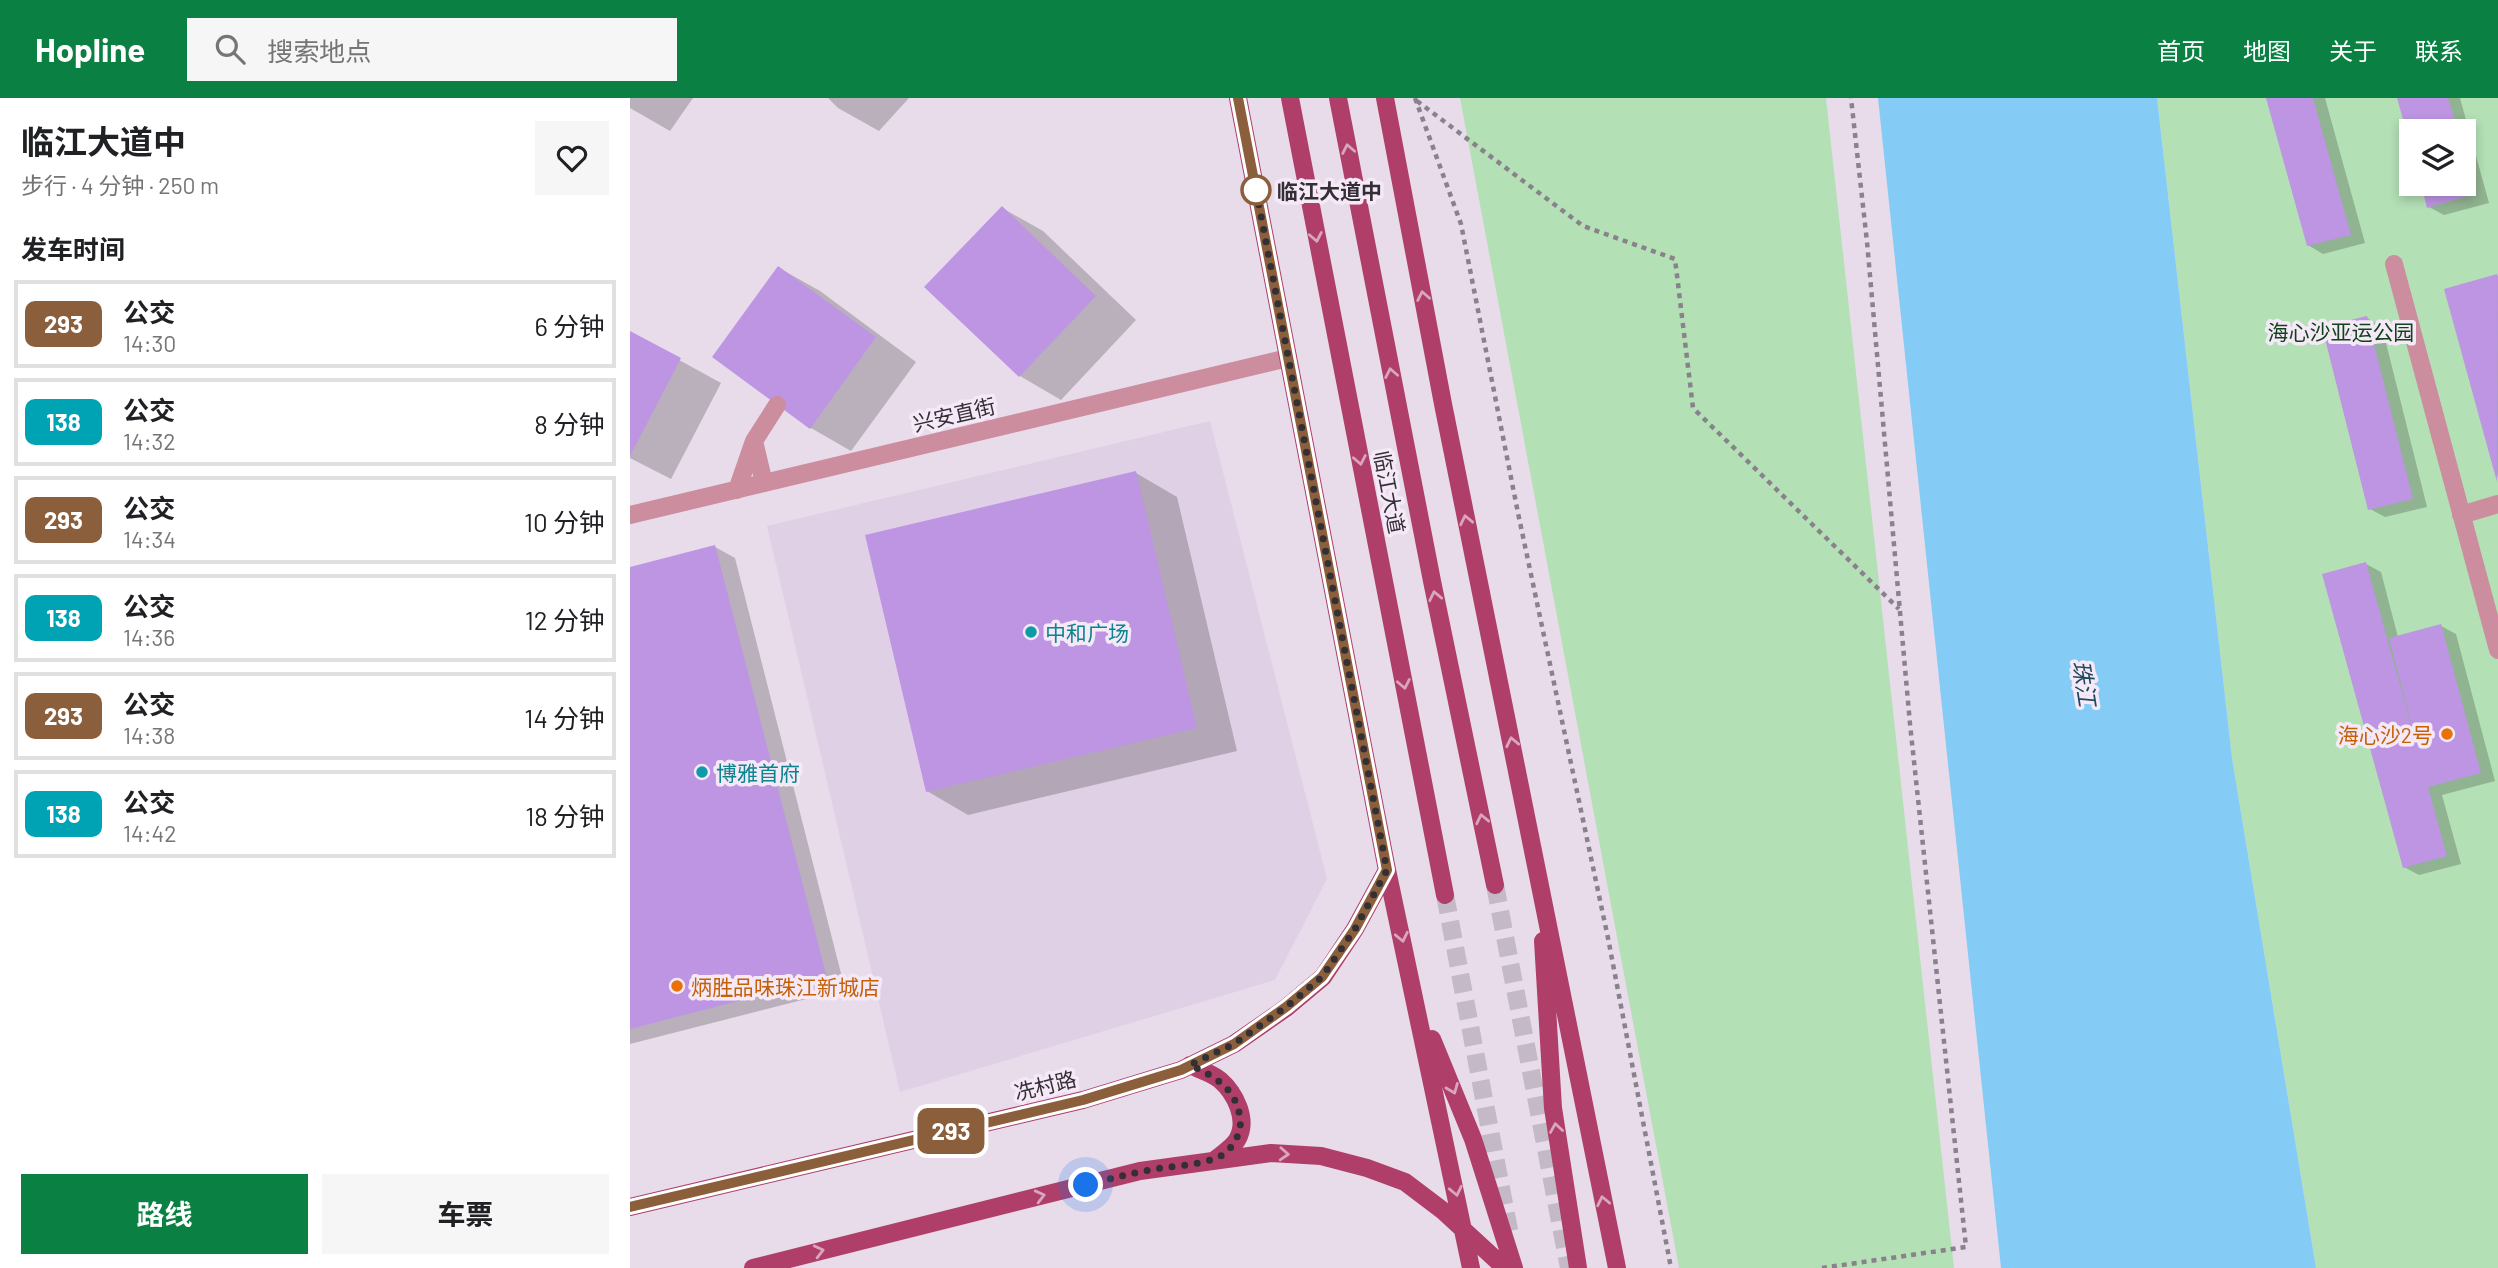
<!DOCTYPE html>
<html lang="zh">
<meta charset="utf-8">
<style>
:root{--surface:#fff;--page:#f6f6f6;--text:#202124;--muted:#757577;--line:#e0e0e0;--accent:#0b8043}
body{margin:0;font-family:Barlow,"Noto Sans SC",sans-serif;background:var(--page);color:var(--text);height:100vh;display:flex;flex-direction:column;font-size:26px;white-space:nowrap}
*{box-sizing:border-box;margin:0}
p{font-size:23px;color:var(--muted)}
.icon{flex:none;width:38px;height:38px;fill:none;stroke:currentColor;stroke-width:2;stroke-linecap:round;stroke-linejoin:round}
.map{position:relative;flex:1;overflow:hidden}
.side{display:flex;flex-direction:column;background:var(--surface);width:630px}
.side>*{flex:none}
.badge{padding:0 14px;border-radius:10px;font-size:24px;line-height:46px}
.controls{position:absolute;left:1769px;top:21px;display:grid;gap:14px}
.controls a{display:grid;place-items:center;width:77px;height:77px;border-radius:0px;background:var(--surface);box-shadow:0 4px 10px #0003;font-size:35px}
.you{position:absolute;width:35px;height:35px;margin:-18px;border:5px solid #fff;border-radius:50%;background:#1a73e8;box-shadow:0 0 0 10px #1a73e833}
.map>.badge{position:absolute;translate:-50% -50%;box-shadow:0 0 0 4px #fff}
h2{padding:0 21px;font-size:26px;line-height:63px}
.round{display:grid;place-items:center;flex:none;width:74px;height:74px;border-radius:0px;background:var(--page)}
.headline{display:flex;align-items:center;justify-content:space-between;height:119px;padding:0 21px}
h1{font-size:33px;font-weight:700;line-height:52px}
.button{display:flex;gap:14px;margin-top:auto;padding:14px 21px}
.button a{flex:1;height:80px;border-radius:0px;background:var(--accent);color:#fff;font-size:28px;font-weight:700;line-height:80px;text-align:center}
.button a+a{background:var(--page);color:var(--text)}
ul{padding:0;list-style:none}
li{display:flex;align-items:center;gap:21px;height:88px;margin:0 14px 10px;padding:0 7px;border:4px solid var(--line);border-radius:0px}
li div{flex:1}
li b{display:block;font-size:26px}
li em{font-style:normal}
li .badge{min-width:77px;font-weight:700;text-align:center}
header{display:flex;align-items:center;gap:42px;box-sizing:border-box;height:98px;padding:0 35px;background:var(--accent);color:#fff}
header strong{font-size:33px}
nav{display:flex;gap:38px;margin-inline-start:auto;font-size:24px}
.search{width:490px;height:63px;background:var(--page);display:flex;align-items:center;gap:18px;box-sizing:border-box;padding:0 24px;border-radius:0px;color:var(--muted);font-size:26px}
main{display:flex;flex:1;min-height:0}
.map>svg:first-child{display:block}
.built{fill:#e0d0e5}
.green{fill:#b4e0b6;fill-rule:evenodd}
.water{fill:#84cbf6}
.shadow{fill:#0003}
.building{fill:#bd95e3}
.lines{fill:none;stroke-linecap:round;stroke-linejoin:round}
.major-tunnel{stroke:#c4b9c7;stroke-width:18;stroke-dasharray:18 9;stroke-linecap:butt}
.path{stroke:#89818b;stroke-width:4.5;stroke-dasharray:5 5;stroke-linecap:butt}
.minor{stroke:#cc8d9f;stroke-width:18}
.major{stroke:#af3f69;stroke-width:18}
.oneway{stroke:#d9a5bf}
.line-casing{stroke:#fff;stroke-width:16}
.line{stroke:#8b5e3c;stroke-width:10}
.walk{stroke:#342f35;stroke-width:7;stroke-dasharray:0 12.6}
.stop-dot{fill:#fff;stroke:#8b5e3c;stroke-width:3.5}
.culture-dot{fill:#0f9aa8;stroke:#f5e9f8;stroke-width:2.5}
.food-dot{fill:#e8710a;stroke:#f5e9f8;stroke-width:2.5}
.labels{text-anchor:middle;dominant-baseline:central;stroke-width:7;stroke-linejoin:round;paint-order:stroke}
.stop-label{font-size:21px;font-weight:bold;fill:#342f35;stroke:#f5e9f8;text-anchor:start}
.park-label{font-size:21px;fill:#104319;stroke:#f5e9f8}
.street-label{font-size:21px;fill:#342f35;stroke:#f5e9f8}
.culture-label{font-size:21px;fill:#0d838f;stroke:#f5e9f8;text-anchor:start}
.food-label{font-size:21px;fill:#c56008;stroke:#f5e9f8;text-anchor:end}
.water-label{font-size:23px;font-style:italic;fill:#20485e;stroke:#f5e9f8}
</style>
<header>
<strong>Hopline</strong>
<div class="search"><svg class="icon" aria-label="search" viewBox="0 0 24 24"><circle cx="10" cy="10" r="6"/><path d="M15 15l6 6"/></svg>搜索地点</div>
<nav><a>首页</a><a>地图</a><a>关于</a><a>联系</a></nav>
</header>
<main>
<section class="side">
<div class="headline"><div><h1>临江大道中</h1><p>步行 · 4 分钟 · 250 m</p></div><a class="round"><svg class="icon" aria-label="heart" viewBox="0 0 24 24"><path d="M12 20l-8-8c-3-5 5-10 8-4 3-6 11-1 8 4z"/></svg></a></div>
<h2>发车时间</h2>
<ul>
<li><span class="badge" style="background:#8b5e3c;color:#fff">293</span><div><b>公交</b><p>14:30</p></div><em>6 分钟</em></li>
<li><span class="badge" style="background:#00a3b4;color:#fff">138</span><div><b>公交</b><p>14:32</p></div><em>8 分钟</em></li>
<li><span class="badge" style="background:#8b5e3c;color:#fff">293</span><div><b>公交</b><p>14:34</p></div><em>10 分钟</em></li>
<li><span class="badge" style="background:#00a3b4;color:#fff">138</span><div><b>公交</b><p>14:36</p></div><em>12 分钟</em></li>
<li><span class="badge" style="background:#8b5e3c;color:#fff">293</span><div><b>公交</b><p>14:38</p></div><em>14 分钟</em></li>
<li><span class="badge" style="background:#00a3b4;color:#fff">138</span><div><b>公交</b><p>14:42</p></div><em>18 分钟</em></li>
</ul>
<div class="button"><a>路线</a><a>车票</a></div>
</section>
<div class="map">
<svg width="1868" height="1170" viewBox="0 0 1868 1170">
<rect width="100%" height="100%" fill="#e8dceb"/>
<path class="built" d="M580,323L697,781L645,882L270,994L137,428Z"/>
<path class="green" d="M830,0H1196L1324,1170H1049Z
M1527,0H1868V1170H1686L1602,660ZM1782,33H1834V86H1782Z"/>
<path class="water" d="M1248,0H1527L1602,660L1686,1170H1371Z"/>
<path class="shadow" d="M0,0H63L40,33L0,10Z
M198,0H279L249,33L208,10Z
M1638,0H1695L1735,145L1693,156L1678,147Z
M1769,0H1830L1859,105L1814,117L1799,109L1792,86H1834V33H1782V46Z
M372,110L413,133L506,222L431,302L390,278Z
M149,170L190,193L286,264L221,353L181,330Z
M1867,178H1868V380L1816,192Z
M1737,220L1752,229L1797,409L1755,419L1740,411Z
M0,235L91,285L41,381L0,360Z
M506,375L547,399L607,653L338,717L297,693Z
M85,449L105,460L215,891L0,946V471Z
M1736,466L1751,474L1768,539L1811,528L1826,536L1865,683L1812,697L1831,766L1789,777L1774,769Z"/>
<path class="building" d="M1636,0H1683L1721,137L1677,148Z
M1767,0H1818L1828,33H1782L1781,50Z
M1835,59L1845,96L1797,110L1791,86H1834Z
M372,108L466,198L389,279L294,189Z
M148,168L246,239L180,331L82,259Z
M1867,176L1868,180L1867,384L1814,191Z
M1737,218L1783,401L1738,412L1692,229Z
M0,233L51,260L0,358Z
M506,373L567,630L296,694L235,437Z
M85,447L197,880L0,931V469Z
M1736,464L1787,648L1759,540L1811,526L1851,675L1798,689L1817,758L1773,770L1692,476Z"/>
<g class="lines">
<path class="major-tunnel" d="M865,787L939,1170
M815,797L880,1137"/>
<path class="path" d="M785,0L831,126L888,415L978,840L1041,1170
M787,3L953,128L1045,161L1063,310L1269,511
M1192,1170L1336,1149L1280,626L1237,144L1221,0"/>
<path class="minor" d="M1764,166L1868,552
M124,343L147,307
M107,392L124,343L134,385
M0,417L658,260
M1831,417L1868,406"/>
<path class="major" d="M608,0L757,772L841,1170
M660,0L815,797
M708,0L802,483L865,787
M755,0L813,306L987,1170
M913,843L923,1010L948,1170
M802,941L843,1041L884,1170
M560,967C570,972 582,975 590,982C605,995 619,1022 607,1042C603,1049 592,1056 586,1061
M0,1109L453,1002L551,972L604,946L656,910L693,879L725,831L757,772
M123,1170L510,1073L641,1055L691,1058L737,1070L775,1084L812,1112L875,1170"/>
</g>
<defs><path id="oneway-chevron" d="M-2-3.5L2.5 0L-2 3.5" fill="none" stroke-width="1.6" stroke-linecap="round" stroke-linejoin="round" transform="scale(1.75)"/></defs>
<g class="oneway">
<use href="#oneway-chevron" transform="translate(718 51) rotate(-101)"/>
<use href="#oneway-chevron" transform="translate(686 139) rotate(79)"/>
<use href="#oneway-chevron" transform="translate(793 198) rotate(-101)"/>
<use href="#oneway-chevron" transform="translate(761 275) rotate(-101)"/>
<use href="#oneway-chevron" transform="translate(730 362) rotate(79)"/>
<use href="#oneway-chevron" transform="translate(836 422) rotate(-102)"/>
<use href="#oneway-chevron" transform="translate(805 498) rotate(-102)"/>
<use href="#oneway-chevron" transform="translate(774 586) rotate(79)"/>
<use href="#oneway-chevron" transform="translate(882 644) rotate(-102)"/>
<use href="#oneway-chevron" transform="translate(852 721) rotate(-102)"/>
<use href="#oneway-chevron" transform="translate(772 839) rotate(78)"/>
<use href="#oneway-chevron" transform="translate(823 991) rotate(68)"/>
<use href="#oneway-chevron" transform="translate(926 1030) rotate(-99)"/>
<use href="#oneway-chevron" transform="translate(654 1056) rotate(3)"/>
<use href="#oneway-chevron" transform="translate(826 1093) rotate(78)"/>
<use href="#oneway-chevron" transform="translate(410 1098) rotate(-14)"/>
<use href="#oneway-chevron" transform="translate(973 1103) rotate(-102)"/>
<use href="#oneway-chevron" transform="translate(189 1153) rotate(-14)"/>
</g>
<g class="lines">
<defs>
<path id="line" d="M0,1109L453,1002L551,972L604,946L656,909L692,879L725,831L757,772L608,0"/>
</defs>
<use href="#line" class="line-casing"/>
<use href="#line" class="line"/>
<path class="walk" d="M456,1087C479,1081 501,1075 525,1071C544,1068 566,1067 584,1061C601,1056 613,1035 610,1019C605,989 585,979 560,967L604,946L656,909L692,879L725,831L757,772L626,92"/>
</g>
<circle class="stop-dot" cx="626" cy="92" r="14"/>
<g class="culture-dot">
<circle cx="401" cy="534" r="7"/>
<circle cx="72" cy="674" r="7"/>
</g>
<g class="food-dot">
<circle cx="1817" cy="636" r="7"/>
<circle cx="47" cy="888" r="7"/>
</g>
<g class="labels">
<g class="stop-label">
<text x="647" y="92">临江大道中</text>
</g>
<g class="park-label">
<text x="1711" y="233">海心沙亚运公园</text>
</g>
<g class="street-label">
<text transform="translate(324 316) rotate(-13)">兴安直街</text>
<text transform="translate(760 394) rotate(79)">临江大道</text>
<text transform="translate(415 987) rotate(-14)">冼村路</text>
</g>
<g class="culture-label">
<text x="415" y="534">中和广场</text>
<text x="86" y="674">博雅首府</text>
</g>
<g class="food-label">
<text x="1803" y="636">海心沙2号</text>
<text x="61" y="888" text-anchor="start">炳胜品味珠江新城店</text>
</g>
<g class="water-label">
<text transform="translate(1455 585) rotate(81)">珠江</text>
</g>
</g>
</svg>
<div class="controls">
<a><svg class="icon" aria-label="layers" viewBox="0 0 24 24"><path d="M12 4l9 5-9 5-9-5zM3 14l9 5 9-5"/></svg></a>
</div>
<div class="you" style="left:456px;top:1087px"></div>
<b class="badge" style="left:321px;top:1033px;background:#8b5e3c;color:#fff">293</b>
</div>
</main>
